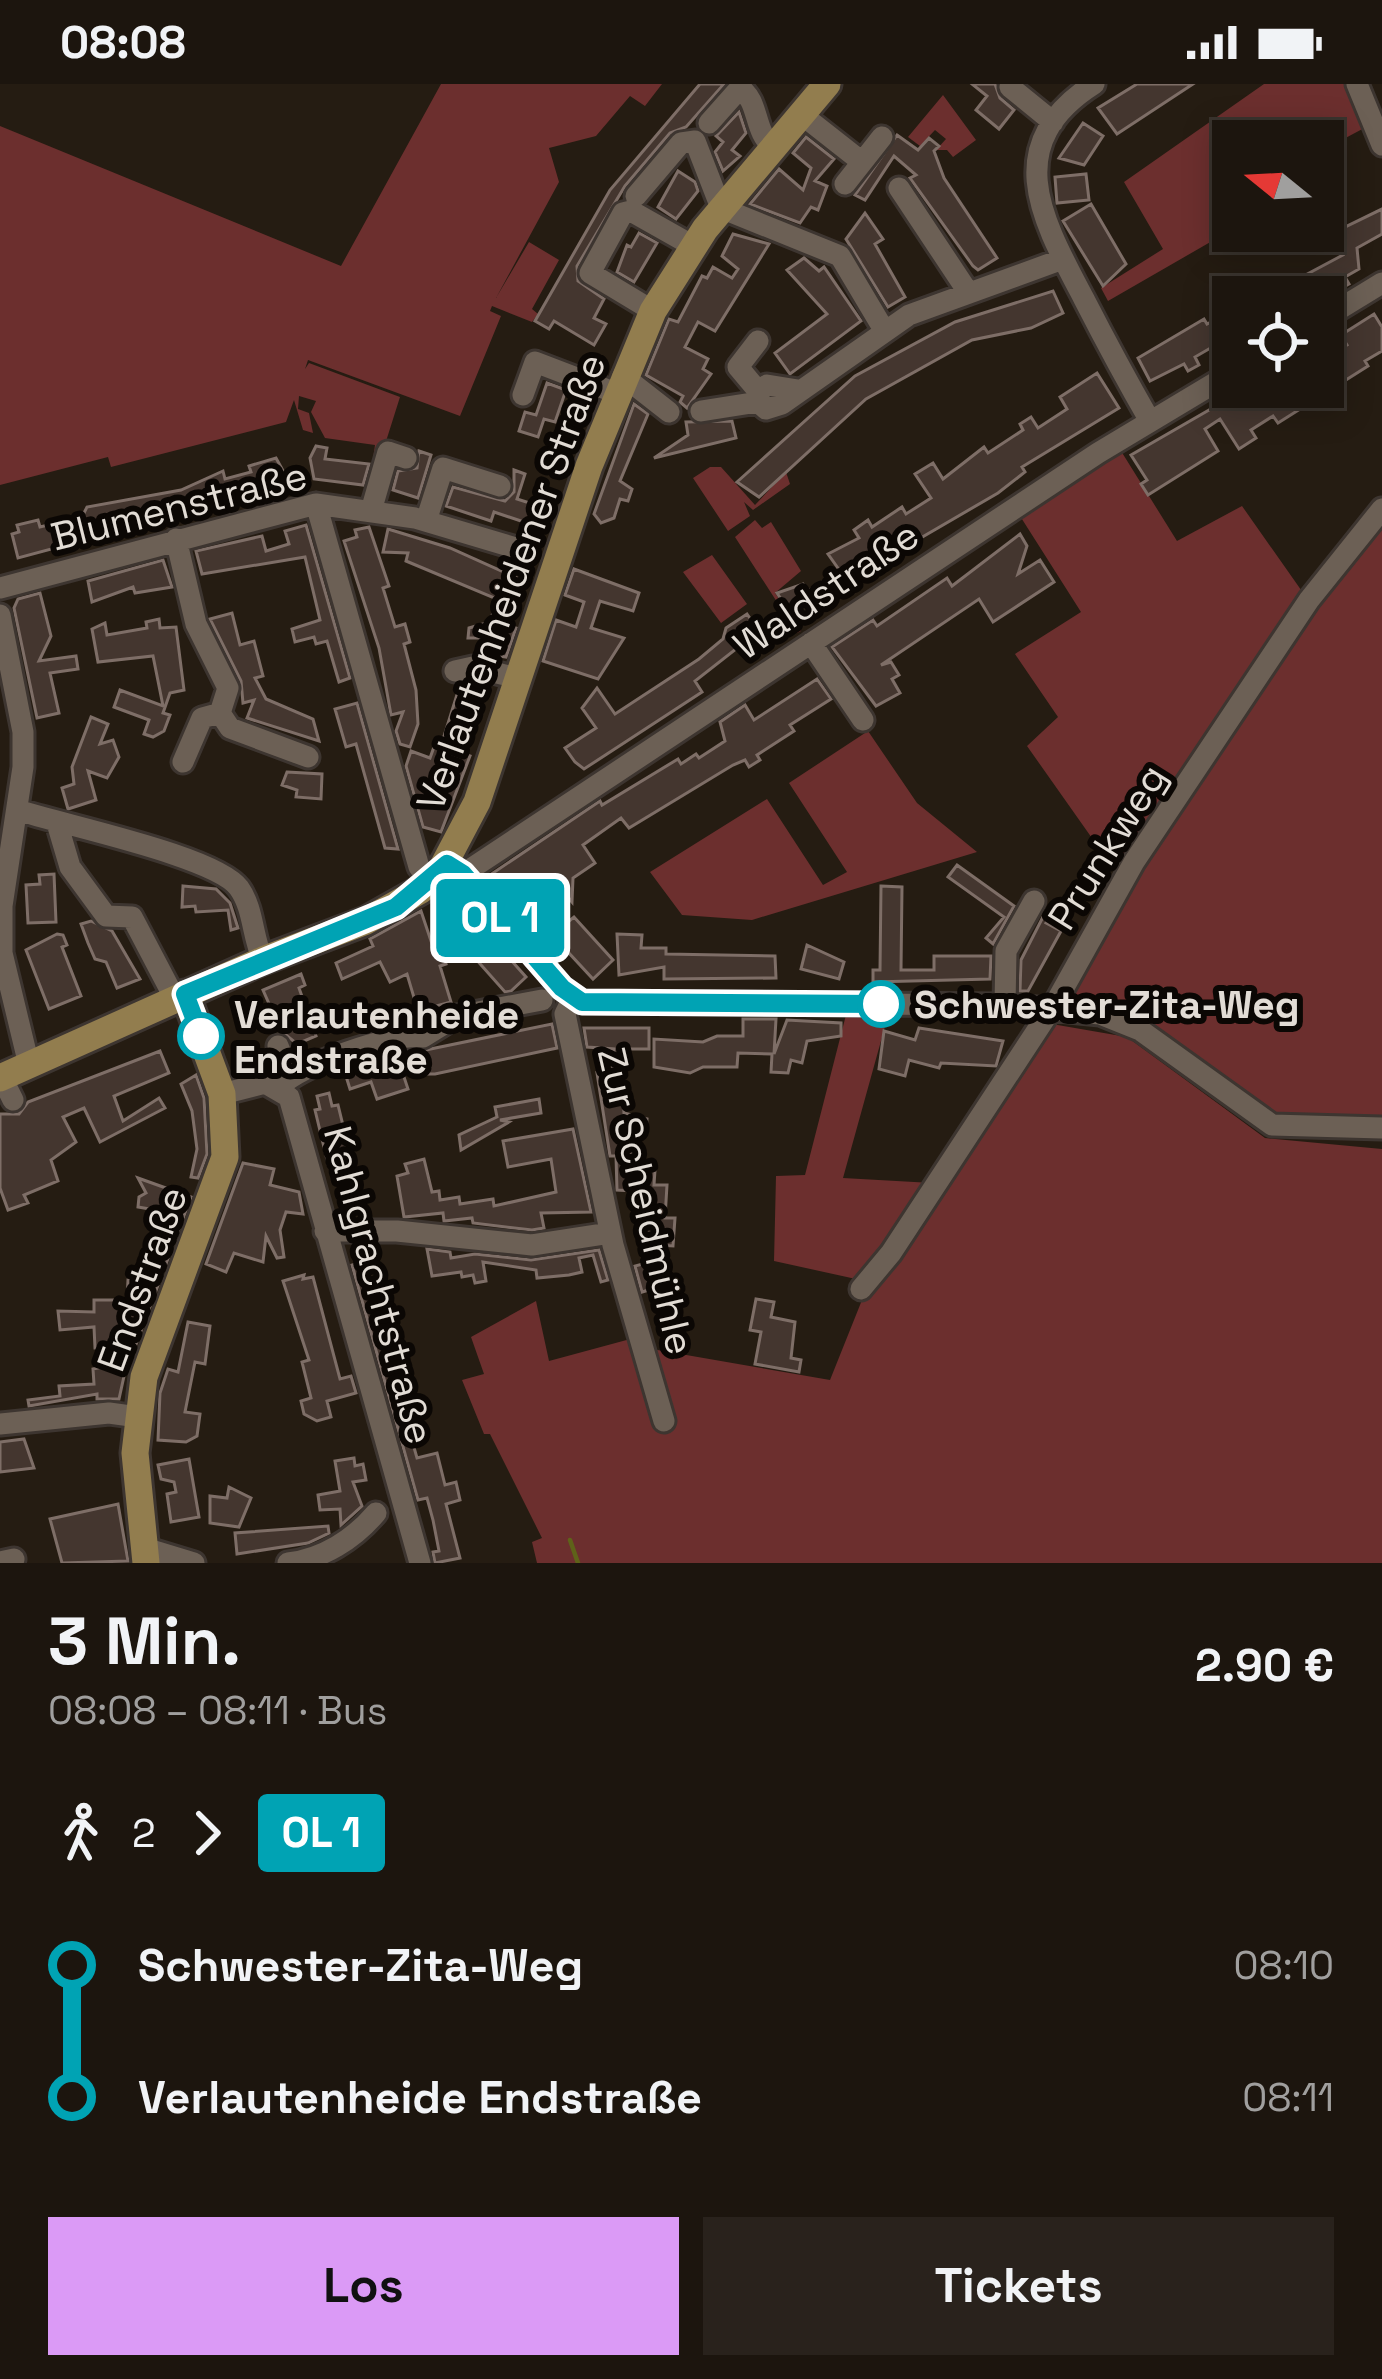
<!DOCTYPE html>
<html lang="de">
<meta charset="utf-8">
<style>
:root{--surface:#1c150e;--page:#29221c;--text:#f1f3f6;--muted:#a09f9e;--line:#3a342e;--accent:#db9af6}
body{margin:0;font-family:"Space Grotesk",sans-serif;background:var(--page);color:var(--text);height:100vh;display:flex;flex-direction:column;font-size:45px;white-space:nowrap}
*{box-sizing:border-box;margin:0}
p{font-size:39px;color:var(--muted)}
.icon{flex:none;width:66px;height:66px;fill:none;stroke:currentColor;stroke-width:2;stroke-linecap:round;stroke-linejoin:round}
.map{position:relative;height:1479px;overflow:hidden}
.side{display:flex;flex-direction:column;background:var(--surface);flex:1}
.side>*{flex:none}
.badge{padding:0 24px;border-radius:9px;font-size:42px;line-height:78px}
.needle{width:78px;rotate:288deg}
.tools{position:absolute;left:1212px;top:36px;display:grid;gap:24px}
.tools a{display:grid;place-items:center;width:132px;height:132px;border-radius:0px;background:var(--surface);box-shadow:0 6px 30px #0003,0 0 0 3px var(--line);font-size:60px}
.map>.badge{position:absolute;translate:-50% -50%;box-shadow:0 0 0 6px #fff}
.legs{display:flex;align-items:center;gap:18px;height:132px;padding:0 48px;font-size:39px}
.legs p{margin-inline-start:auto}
.head{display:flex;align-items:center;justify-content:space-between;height:204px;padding:0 48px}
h1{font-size:66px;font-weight:800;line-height:90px}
.button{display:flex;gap:24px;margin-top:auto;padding:24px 48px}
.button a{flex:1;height:138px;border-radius:0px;background:var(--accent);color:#111;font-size:48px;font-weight:800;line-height:138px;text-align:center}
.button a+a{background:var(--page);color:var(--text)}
ul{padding:0 48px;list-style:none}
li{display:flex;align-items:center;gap:42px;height:132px;font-size:45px}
li i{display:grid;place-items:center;width:18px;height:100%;margin:0 15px;background:currentColor}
li i::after{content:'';width:30px;height:30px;margin:-15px;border:9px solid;border-radius:50%;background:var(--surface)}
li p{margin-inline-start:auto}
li:first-child i{background:linear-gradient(#0000 50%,currentColor 0)}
li:last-child i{background:linear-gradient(currentColor 50%,#0000 0)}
.status{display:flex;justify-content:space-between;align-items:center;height:84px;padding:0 60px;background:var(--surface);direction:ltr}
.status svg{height:33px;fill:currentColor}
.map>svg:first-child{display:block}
.green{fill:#6c2f2e}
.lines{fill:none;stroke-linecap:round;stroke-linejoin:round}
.stream{stroke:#5f6219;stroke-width:4.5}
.building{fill:#44362f;stroke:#7e6e67;stroke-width:3}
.minor-casing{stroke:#3d3530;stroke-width:27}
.major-casing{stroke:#3d3530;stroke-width:33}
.minor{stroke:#6c6055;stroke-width:21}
.major{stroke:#927d4e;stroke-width:27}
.line-1-casing{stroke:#fff;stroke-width:27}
.line-1{stroke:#00a3b4;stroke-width:18}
.stop-1-dot{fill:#fff;stroke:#00a3b4;stroke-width:6}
.labels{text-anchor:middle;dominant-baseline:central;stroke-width:12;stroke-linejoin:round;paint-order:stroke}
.street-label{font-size:39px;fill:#e2dcd5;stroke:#0b0704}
.stop-label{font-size:39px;font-weight:bold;fill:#e2dcd5;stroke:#0b0704;text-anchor:start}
</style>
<div class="status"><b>08:08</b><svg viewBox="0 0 49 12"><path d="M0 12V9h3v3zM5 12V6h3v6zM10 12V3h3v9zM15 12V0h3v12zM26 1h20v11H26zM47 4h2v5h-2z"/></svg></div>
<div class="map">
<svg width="1382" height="1479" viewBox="0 0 1382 1479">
<rect width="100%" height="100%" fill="#251c12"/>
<path class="green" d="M441,0H662L645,22L630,12L596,52L549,64L559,98L496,214L529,158L559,176L532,225L538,230L532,238L492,222L490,227L501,232L460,332L308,276L305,285L309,279L400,313L376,389L371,388L375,361L325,354L311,328L316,317L299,312L298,325L309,329L313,349L303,346L294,316L286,338L111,383L108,373L0,401V42L341,182Z
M1264,0H1346L1368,42L1323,66V57H1233V145L1108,217L1101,204L1163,165L1124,98Z
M943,11L976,56L953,73L947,66H936L946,55L935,46L920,62L908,53Z
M1121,367L1177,457L1242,422L1306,513L1118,791L1027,662L1058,633L1015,570L1081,528L1020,432Z
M710,383H721L755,421L786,388L790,400L753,426L744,418L750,432L728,447L693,394Z
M1382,432V1034L1275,1033L1144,939L1124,928L1068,918L1066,907C1157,739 1268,584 1382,432Z
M755,436L762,444L771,438L801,487L775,509L801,547L797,549L735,453Z
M712,471L747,520L721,539L683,488Z
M868,647L917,719L977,768L752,836L682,831L650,788L767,715L823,801L847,788L789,699Z
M847,927L889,928L843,1094L932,1099L865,1197L774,1177L776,1092L805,1091Z
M1046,939L1127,953L1265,1054L1382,1065V1479H537L532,1458L542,1454L490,1350H484L462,1296L484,1290L471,1253L536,1217L549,1277L634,1254L646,1264L830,1296L864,1211Z"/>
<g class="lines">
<path class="stream" d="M570,1456L578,1479"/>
</g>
<path class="building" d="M700,0H724L686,43L670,49L625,102L577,182L578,197L604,215L594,234L606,240L594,261L554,237L549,245L535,237L610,106Z
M972,0H995L1000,14L1014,26L999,45L976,26L987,12Z
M1137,0H1193L1117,50L1098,24Z
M739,28L746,49L732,66L740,72L723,87L715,68L723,58L716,52Z
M1083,39L1103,52L1084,81L1059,74Z
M897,51L918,66L929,54L939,62L934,67L944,94L997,174L978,186L973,182L910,94L916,91L894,72L865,116L855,111Z
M806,53L834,75L815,97L827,102L818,126L811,123L800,139L750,120L779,85L803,106L811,84L793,69Z
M678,87L695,98L698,107L676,135L658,123Z
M1086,90L1089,116L1057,119L1055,93Z
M1091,120L1126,180L1103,202L1063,137Z
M1382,125V150L1357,164L1359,185L1345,193L1349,200L1326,213H1247L1277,197L1281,204L1343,171L1331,150Z
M865,129L883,155L875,160L905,213L888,223L846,155Z
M639,149L657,159L634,198L617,188L627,161L631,163Z
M733,150L769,160L715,247L698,238L685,263L708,275L703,285L711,290L687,324L680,318L683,312L646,291L669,235L678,238L702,192L707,194L713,183L732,194L738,185L722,172Z
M804,174L819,187L824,183L861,237L790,290L775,269L827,230L787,186Z
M1053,207L1063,229L1031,244L972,256L866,315L759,413L737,398L855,292L955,238Z
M1233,227V251L1195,273L1199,281L1188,287L1184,280L1150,297L1138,274L1204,235L1207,240Z
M1374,230L1382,243V267L1365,277L1368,282L1278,339L1273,332L1251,346L1256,354L1239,365L1220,335L1205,345L1218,367L1148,411L1141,400L1147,396L1131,371L1242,307L1250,318L1273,303H1323V275L1347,261L1341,251Z
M1097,289L1119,324L1022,383L1025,388L998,409L912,459L902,445L871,472L878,482L829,515L826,509L789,527L777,509L803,500L808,507L840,487L828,470L859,454L854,446L868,436L872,443L902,423L906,430L931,414L915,390L933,379L943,395L984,363L988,369L1023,346L1020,340L1031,333L1038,344L1067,325L1060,313Z
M547,299L566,306L555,338L544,335L538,353L519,347L525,328L536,331Z
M634,320L648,330L620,397L632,405L628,417L620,415L614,434L601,439L594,430Z
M732,337L736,354L654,374L688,351L686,338Z
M316,362L327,364L325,375L369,380L363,401L314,395L310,374Z
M419,367L431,371L418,414L393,406L398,387L417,384Z
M276,374L292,403L264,411L261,400L232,408L234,416L18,474L12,450L19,448L17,441L38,436L40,443L82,433L87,423L181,406L223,387L225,395L251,388L249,382Z
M514,386L525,390L517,415L539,422L533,441L494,428L491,437L446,422L453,403L505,417L514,408Z
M306,441L350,594L339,598L327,557L316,560L314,553L295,558L292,545L320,536L305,473L202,490L196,467L262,452L266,467L289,460L285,447Z
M369,443L389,502L383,504L395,543L405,540L410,558L404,560L416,606L418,640L410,663L400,660L396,647L403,628L391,631L379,564L344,457L357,453L355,446Z
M388,445L450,464L517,494L502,540L516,544L506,573L480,569L485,554H468L469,544L490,538L497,515L406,477L408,469L383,468Z
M1020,450L1027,462L1018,490L1040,476L1054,498L993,538L979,515L881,581L891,578L899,591L892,595L900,609L876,622L832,563L873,536L877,542L947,494L952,502Z
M163,476L172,503L135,509L133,503L92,518L88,497Z
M574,485L639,509L633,527L600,517L591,544L624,554L598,595L543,577L556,536L576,543L584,518L565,511Z
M40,509L51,552L39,577L76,572L78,585L50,589L59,629L37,634L14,524L18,515Z
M232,529L240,561L254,557L263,592L255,594L266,615L313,635L319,657L247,634L254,616L243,619L241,597L210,535Z
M747,530L759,547L695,597L702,608L584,685L575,678L565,664L596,644L582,624L597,604L615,630L699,575L723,555L726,544Z
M159,535L160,544L176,543L184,606L170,609L163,629L170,631L164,647L153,653L144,650L149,636L114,623L120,606L163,622L153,572L98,578L92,545L105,539L107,551L147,544L146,538Z
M817,595L831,615L790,641L794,647L757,671L760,676L749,683L745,676L733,681L629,744L621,734L583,761L595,779L573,794L572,818L557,800L541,809L538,813L551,832L557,826L568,838L574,833L613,876L593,895L567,867L562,872L511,805L501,811L487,793L600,717L602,721L678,675L681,680L696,670L699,674L725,657L720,638L745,621L754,636Z
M473,598L485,601L464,670L470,672L441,748L423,743L406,682L411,667L430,674L434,663L440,665L460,601Z
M357,619L398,765L385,764L356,660L346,663L335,625Z
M91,633L108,640L100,660L113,656L119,673L107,694L88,687L96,716L68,725L62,704L74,700L72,683Z
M287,688L322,690L321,715L296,713L297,706L282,701Z
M957,781L1014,822L993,860L986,854L1004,833L948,793Z
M54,790L56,838L28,839L26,801L40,800L39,791Z
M183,802L216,805L230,819L238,844L231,846L228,826L196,828L195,822L182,823Z
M881,802L902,803L901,886H934V872H991L990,895L873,898V886H880Z
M1047,825L1052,829L1046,839L1061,847L1028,907H1020L1021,876Z
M421,827L433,863L439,857L446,880L440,882L451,918L418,927L407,890L390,898L380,878L342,895L336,879L373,862L370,855Z
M470,830L526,893L511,907L505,908L451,847Z
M91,837L112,847L140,895L117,904L106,878L95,875L88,859L81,840Z
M57,850L63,851L67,861L62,863L81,912L49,925L26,866Z
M617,850L642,851L641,864H666V870L775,872L776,894L664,895V883L619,891Z
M807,861L844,878L839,895L801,885Z
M301,890L305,901L299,904L316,952L297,960L281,947L263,906Z
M743,935H776L774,970L787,936L841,939V952L807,957L802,979L791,976L788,989L771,988L772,970L738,969L737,983H703L690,989L654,983V955L703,958L717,952H743Z
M552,940L557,964L435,990H403L408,1005L377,1015L371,998L350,1005L345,989L416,968Z
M584,944H649V965H625L624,991L612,990L614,965L587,963Z
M919,944L1003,957L996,982L941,979L939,984L909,976L905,992L879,985L884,947L915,956Z
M160,967L169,989L114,1012L123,1037L159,1014L165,1024L100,1058L84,1024L63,1033L76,1058L51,1076L58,1097L24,1111L28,1119L8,1126L0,1104V1030H19L28,1018Z
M597,989L622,991L624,1029L647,1035L646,1050H632V1084L655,1086L654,1101H667L665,1134H675L673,1162L642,1160L644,1121L634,1120L635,1107L617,1106L616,1072H610Z
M196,991L204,1014L207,1070L198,1094L191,1093L197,1065L192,1027L181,1000Z
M329,1009L332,1022L338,1021L348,1062V1075L328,1080L315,1026L320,1025L317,1012Z
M539,1015L541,1029L500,1036L509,1038L461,1066L459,1051L497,1033L495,1023Z
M573,1045L591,1128L541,1129L544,1144L532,1146L473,1139L472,1134L444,1137L443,1129L404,1133L397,1092L408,1089L405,1080L424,1075L432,1108L439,1107L440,1116L459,1113L460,1120L493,1115L494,1122L556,1108L551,1075L508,1083L503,1057Z
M243,1079L274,1085L270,1101L299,1108L303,1130L286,1128L280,1146L284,1173L277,1174L266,1152L263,1178L234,1169L226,1188L206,1180Z
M138,1094L191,1113L135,1263L95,1264L94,1243L60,1246L58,1227L94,1228V1216H127L128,1196L142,1197L147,1156L154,1158L167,1128L138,1123L139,1113L146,1109Z
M427,1165L450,1168L451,1174L475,1170L531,1176L599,1166L608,1196L601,1198L593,1171L579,1174L582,1188L569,1191L537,1194L536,1186L483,1178L486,1197L475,1199L473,1191L462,1193L461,1188L432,1192Z
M665,1174L672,1199L642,1208L635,1182Z
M363,1178L376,1231L383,1244L397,1242L411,1293L407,1294L421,1340L413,1343L416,1351L411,1353L417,1374L437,1369L445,1401L456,1398L460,1416L446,1420L460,1474L435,1479L433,1468L439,1467L433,1436L427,1414L418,1416L352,1181Z
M304,1191L303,1195L313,1193L340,1295L351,1292L356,1309L327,1317L331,1333L317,1337L304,1330L301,1317L311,1314L302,1278L309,1276L283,1197Z
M756,1215L774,1218L771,1233L795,1238L791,1274L801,1276L799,1288L755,1280L761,1248L750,1246Z
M188,1238L210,1242L205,1280L195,1278L185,1328L200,1330L197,1352L186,1358L158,1356L160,1309L168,1285L178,1288Z
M117,1280L126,1283L119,1315H97V1310L29,1322L28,1316L60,1312L59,1302L94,1300L93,1285Z
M24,1355L34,1384L0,1388V1358Z
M354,1374L355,1382L363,1380L366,1396L353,1398L362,1422L341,1441L340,1425L320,1426L318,1411L340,1407L335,1377Z
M189,1375L199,1433L171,1438L167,1410L176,1408L174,1398L161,1395L158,1381Z
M229,1403L251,1414L239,1443L210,1439V1412L227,1414Z
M118,1420L128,1477L62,1479L50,1435Z
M328,1442L329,1449L308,1459L237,1470L235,1449Z"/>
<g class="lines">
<defs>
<path id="minor" d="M1094,0C998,61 1043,137 1084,215C1105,256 1127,297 1150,337
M1357,0L1382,61
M1010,3L1053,38
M801,30L862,78
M709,39L740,4C760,18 753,47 773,63
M845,100L882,53
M899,104L968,208
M636,112L681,59L695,57L721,124L840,172L884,246
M653,227L590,189L623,129L631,127L693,162
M1323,235L1382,199
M758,257L738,283L759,308
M623,292L669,328
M798,306L767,301L760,306L758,318L766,325L782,320L909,231L1063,175
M523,311L535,278L616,309
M701,327L758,318
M316,420L419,783L433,796
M371,427L388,368L406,374
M426,437L443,384L500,402
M176,455L196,540L228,604L220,629L230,644L308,673
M0,504L316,420L415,434L516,464
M0,531L23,648V683L2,822V869L29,981
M811,559L863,636
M455,587L473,583L517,594
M183,678L202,634L220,629
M18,726C62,741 216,772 239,804C254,825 252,853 263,876
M57,739L70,783L106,832L132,833L175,915
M447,780L463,790L562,904L582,918L1005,921L1100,930L1140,946L1272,1041L1382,1044
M463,790L1098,369L1233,288
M573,914L565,930L613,1161L664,1337
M1005,921L1006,867L1034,817
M278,962L290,992
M2,994L13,1016
M280,1003C298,981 395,948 423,953L457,932L542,916
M222,1010L265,999L289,1013L420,1479
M325,1147H397L532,1161L610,1149
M861,1205L891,1169L1057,916L1134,778L1309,516L1382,425
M0,1340L109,1329L138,1333
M148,1465L194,1479
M0,1478L14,1475
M288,1479C323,1475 354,1455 376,1429"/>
<path id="major" d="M0,994L263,876L366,837L421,806L440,788L477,718L589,382L653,227L705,145L827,0
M146,1479L135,1369L144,1293L225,1073L222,1010L185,910"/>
</defs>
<use href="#minor" class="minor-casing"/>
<use href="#major" class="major-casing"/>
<use href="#minor" class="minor"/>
<use href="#major" class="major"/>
</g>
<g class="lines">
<defs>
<path id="line-1" d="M201,952L185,910L396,823L447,780L463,790L562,904L582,918L881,920"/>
</defs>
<use href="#line-1" class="line-1-casing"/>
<use href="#line-1" class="line-1"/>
</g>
<g class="stop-1-dot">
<circle cx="881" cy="920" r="21"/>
<circle cx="201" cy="952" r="21"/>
</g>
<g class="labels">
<g class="street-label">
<text transform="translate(179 422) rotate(-14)">Blumenstraße</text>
<text transform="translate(511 498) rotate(-70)">Verlautenheidener Straße</text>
<text transform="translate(826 506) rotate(-34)">Waldstraße</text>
<text transform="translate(1107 763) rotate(-58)">Prunkweg</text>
<text transform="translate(646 1117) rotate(77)">Zur Scheidmühle</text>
<text transform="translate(142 1195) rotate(-70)">Endstraße</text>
<text transform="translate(379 1201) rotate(75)">Kahlgrachtstraße</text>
</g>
<g class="stop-label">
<text x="914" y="920">Schwester-Zita-Weg</text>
<text x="234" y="930">Verlautenheide<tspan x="234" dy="45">Endstraße</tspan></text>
</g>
</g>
</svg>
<div class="tools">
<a><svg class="needle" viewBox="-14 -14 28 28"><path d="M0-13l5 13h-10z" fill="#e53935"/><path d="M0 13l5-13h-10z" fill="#a09f9e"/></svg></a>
<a><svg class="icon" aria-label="locate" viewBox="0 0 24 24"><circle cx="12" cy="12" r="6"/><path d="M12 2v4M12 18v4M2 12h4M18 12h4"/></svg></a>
</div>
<b class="badge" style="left:500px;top:834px;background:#00a3b4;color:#fff">OL 1</b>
</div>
<section class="side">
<div class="head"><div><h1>3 Min.</h1><p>08:08 – 08:11 · Bus</p></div><b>2.90 €</b></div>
<div class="legs"><svg class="icon" aria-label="walk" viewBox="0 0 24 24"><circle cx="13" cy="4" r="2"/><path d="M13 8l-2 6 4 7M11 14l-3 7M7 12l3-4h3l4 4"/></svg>2<svg class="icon" aria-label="forward" viewBox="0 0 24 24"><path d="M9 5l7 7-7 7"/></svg><b class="badge" style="background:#00a3b4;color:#fff">OL 1</b></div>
<ul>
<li><i style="color:#00a3b4"></i><b>Schwester-Zita-Weg</b><p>08:10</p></li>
<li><i style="color:#00a3b4"></i><b>Verlautenheide Endstraße</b><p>08:11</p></li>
</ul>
<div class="button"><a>Los</a><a>Tickets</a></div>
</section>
